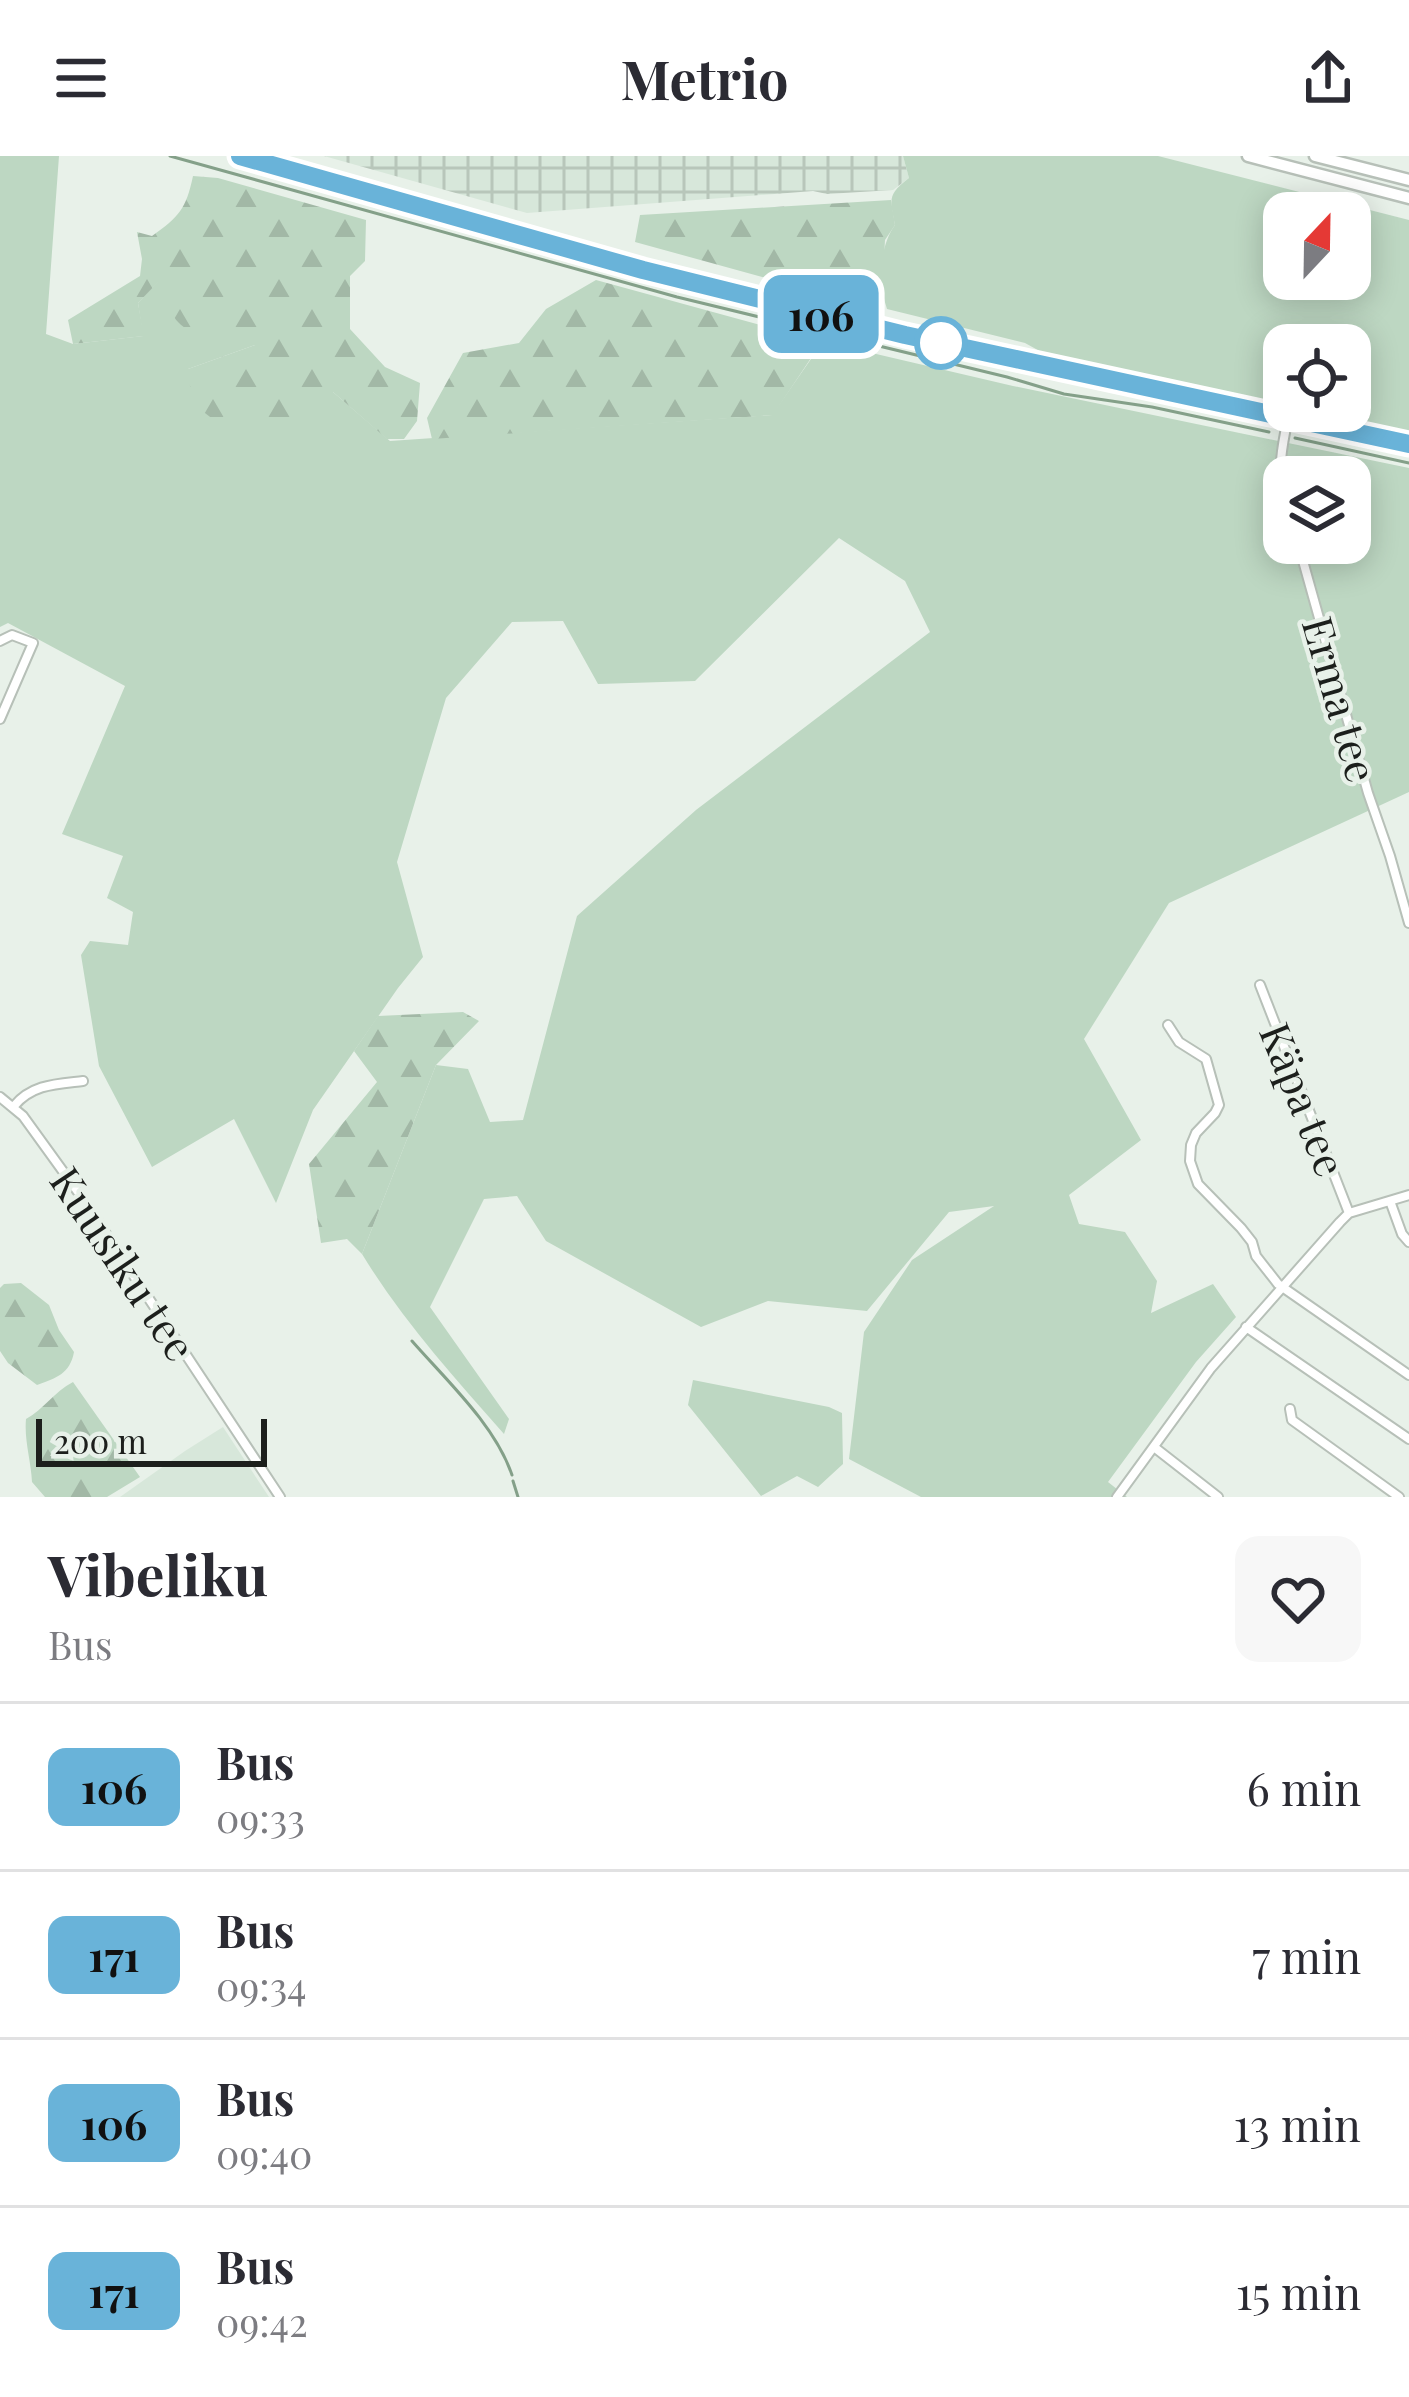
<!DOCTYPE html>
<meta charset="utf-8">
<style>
:root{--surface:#fff;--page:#f7f7f7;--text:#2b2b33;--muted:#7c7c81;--line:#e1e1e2}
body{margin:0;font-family:"Playfair Display",serif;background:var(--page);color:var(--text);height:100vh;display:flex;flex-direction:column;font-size:45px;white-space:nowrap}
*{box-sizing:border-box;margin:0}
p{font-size:39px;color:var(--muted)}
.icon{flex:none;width:66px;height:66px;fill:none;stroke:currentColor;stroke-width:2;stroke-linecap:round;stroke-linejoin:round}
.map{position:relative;height:1341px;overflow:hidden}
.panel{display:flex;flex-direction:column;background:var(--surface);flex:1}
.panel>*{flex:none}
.badge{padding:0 24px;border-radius:18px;font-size:42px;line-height:78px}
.needle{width:78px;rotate:22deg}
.fabs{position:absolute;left:1263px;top:36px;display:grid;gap:24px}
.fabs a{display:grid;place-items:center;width:108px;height:108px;border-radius:24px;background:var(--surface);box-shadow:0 6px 30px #0003;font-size:60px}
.scale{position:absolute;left:36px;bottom:30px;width:231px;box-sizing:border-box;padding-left:12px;border:6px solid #1c1f1c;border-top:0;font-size:33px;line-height:42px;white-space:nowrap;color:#1c1f1c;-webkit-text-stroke:9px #e8f1e9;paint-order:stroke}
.map>.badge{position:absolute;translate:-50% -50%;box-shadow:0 0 0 6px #fff}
.round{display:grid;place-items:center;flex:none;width:126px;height:126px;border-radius:24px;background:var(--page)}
.headline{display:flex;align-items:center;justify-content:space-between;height:204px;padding:0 48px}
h1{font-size:57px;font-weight:700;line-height:90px}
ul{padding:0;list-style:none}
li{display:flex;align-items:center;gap:36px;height:168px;padding:0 48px;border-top:3px solid var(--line)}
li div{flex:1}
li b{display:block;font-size:45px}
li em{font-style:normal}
li .badge{min-width:132px;font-weight:700;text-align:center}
header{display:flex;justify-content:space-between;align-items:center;height:156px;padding:0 48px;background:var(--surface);font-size:54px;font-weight:700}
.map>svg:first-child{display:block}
.built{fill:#d7e7da}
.industrial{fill:url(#industrial-grid)}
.grass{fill:#bdd7c2;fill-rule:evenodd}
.forest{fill:url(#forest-firs)}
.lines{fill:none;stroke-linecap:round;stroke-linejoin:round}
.stream{stroke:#84a089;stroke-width:3}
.minor-casing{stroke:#b7c0b8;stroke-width:12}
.highway-casing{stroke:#b7c0b8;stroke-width:15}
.minor{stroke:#fff;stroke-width:8}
.highway{stroke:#fff;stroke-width:10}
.line-casing{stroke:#fff;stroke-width:27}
.line{stroke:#69b3d9;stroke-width:18}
.stop-dot{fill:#fff;stroke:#69b3d9;stroke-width:6}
.labels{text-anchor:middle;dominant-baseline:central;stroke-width:9;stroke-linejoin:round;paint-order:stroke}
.street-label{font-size:42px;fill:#1c1f1c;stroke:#e8f1e9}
</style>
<header><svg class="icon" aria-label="menu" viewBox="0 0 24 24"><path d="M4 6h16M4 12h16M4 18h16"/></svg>Metrio<svg class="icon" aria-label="share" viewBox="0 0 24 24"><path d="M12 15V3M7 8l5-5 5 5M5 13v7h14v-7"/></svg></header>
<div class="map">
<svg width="1409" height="1341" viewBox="0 0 1409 1341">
<defs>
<pattern id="industrial-grid" width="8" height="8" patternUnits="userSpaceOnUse" patternTransform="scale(3)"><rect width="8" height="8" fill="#d7e7da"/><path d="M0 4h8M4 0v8" fill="none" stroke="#b8c6ba"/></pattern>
<pattern id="forest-firs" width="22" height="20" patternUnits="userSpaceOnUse" patternTransform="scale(3)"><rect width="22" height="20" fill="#bdd7c2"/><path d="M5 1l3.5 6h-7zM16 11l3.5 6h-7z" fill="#a2b8a6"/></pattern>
</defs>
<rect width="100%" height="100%" fill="#e8f1e9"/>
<path class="built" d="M223,1271L269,1341H120L185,1295Z"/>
<path class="industrial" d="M324,0H903L909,22L893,34L827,38L813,35L527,57Z"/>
<path class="grass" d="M0,0H59L46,178L73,188L143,180L138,147L161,122L255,170V189L188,213L239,235L333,236L390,285L772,259L811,203L812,183L1013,230L1409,312V636L1169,747L1084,883L1141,984L1069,1039L1079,1068L1125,1076L1157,1125L1151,1157L1213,1128L1236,1161L1196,1206L1108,1326L1127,1341H921L849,1303L864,1176L912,1104L994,1050L949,1056L867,1155L768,1145L701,1171L546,1085L517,1040L484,1043L430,1151L509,1263L504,1278C453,1220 402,1164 362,1098L436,909L468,913L490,966L523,964L577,760L696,654L930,476L905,425L839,382L695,525L598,528L563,465L512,466L446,542L397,706L423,801L398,832L313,954L276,1047L234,963L152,1011L99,910L81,799L90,785L128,789L133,756L107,742L123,700L62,678L125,530L8,467L0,471ZM1284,321H1350V387H1284Z
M903,0H1158L1409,64V277L1308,255H1350V189H1284V250L1045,198L1025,187L887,153C878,127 879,91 895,69C890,43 887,39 909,22ZM1284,57H1350V123H1284Z
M693,1224L829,1251L842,1257L843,1308L818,1331L797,1320L761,1340L688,1249Z"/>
<path class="forest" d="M193,20L218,22L366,64L365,105L350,120V173L385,211L420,227L417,265L404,283H387L333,236L288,283L239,235L229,259L214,264L192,247L188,213L255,189V171L187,173C169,163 166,142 161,123L138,147L144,180L73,188L68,164L140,120L142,103L137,76L152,80C179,61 186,53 193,20Z
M891,44L895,69L885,84L882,137L846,144L635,86L640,59Z
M596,124L812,183L811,202L773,259L432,283L427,262L463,197L519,187L546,153Z
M463,856L479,865L436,909L362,1098L347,1083L321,1087L309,1008L377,926L354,895L378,860Z
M21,1127L49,1149L59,1174L74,1196C70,1218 56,1222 37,1229L8,1207L0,1195V1132L4,1128Z
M73,1226L140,1321L107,1341H45L32,1326C31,1305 24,1284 26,1263C44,1253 54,1236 73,1226Z"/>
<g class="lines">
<path class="stream" d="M170,0L677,141L1007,221L1064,238L1152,251L1269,276
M1295,282L1409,307
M412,1185C447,1225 495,1269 512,1319
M513,1325L518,1341"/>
<defs>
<path id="minor" d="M240,0L643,114L905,179L1409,288
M1284,345C1277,316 1282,290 1288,262
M1298,387L1368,637L1390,700L1409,767
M0,485L12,479L33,487L0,563
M1260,829L1349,1057
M1168,869L1179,886L1206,903L1219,949L1215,957L1196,977L1191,989L1190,1005L1198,1028L1241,1072L1252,1086L1256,1100L1278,1128L1409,1219
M0,941L23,960L83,1043L280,1341
M14,950C32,928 57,928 83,925
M1390,1045L1402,1078L1409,1086
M1246,1171L1409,1283
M1290,1253L1292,1264L1399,1341
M1154,1291L1218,1341
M1117,1341L1211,1212L1340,1066L1349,1057L1409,1039"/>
<path id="highway" d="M1248,0L1409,42
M1315,0L1409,24"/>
</defs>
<use href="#minor" class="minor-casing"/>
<use href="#highway" class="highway-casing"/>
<use href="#minor" class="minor"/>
<use href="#highway" class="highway"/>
</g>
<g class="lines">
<defs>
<path id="line" d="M240,0L643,114L905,179L1409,288"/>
</defs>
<use href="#line" class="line-casing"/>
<use href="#line" class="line"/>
</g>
<circle class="stop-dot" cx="941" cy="187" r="24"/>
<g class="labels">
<g class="street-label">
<text transform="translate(1341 543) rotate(74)">Erma tee</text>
<text transform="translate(1304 943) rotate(68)">Käpa tee</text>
<text transform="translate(124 1107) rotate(56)">Kuusiku tee</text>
</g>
</g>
</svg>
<div class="fabs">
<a><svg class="needle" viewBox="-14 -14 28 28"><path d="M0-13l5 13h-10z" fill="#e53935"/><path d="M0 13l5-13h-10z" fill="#7c7c81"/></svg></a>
<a><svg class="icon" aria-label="locate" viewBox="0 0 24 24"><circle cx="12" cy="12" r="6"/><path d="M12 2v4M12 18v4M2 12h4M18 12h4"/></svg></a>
<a><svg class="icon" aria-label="layers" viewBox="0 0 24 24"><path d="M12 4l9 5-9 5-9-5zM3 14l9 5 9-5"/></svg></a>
</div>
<div class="scale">200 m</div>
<b class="badge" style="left:821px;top:158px;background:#69b3d9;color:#111">106</b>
</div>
<section class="panel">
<div class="headline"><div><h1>Vibeliku</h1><p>Bus</p></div><a class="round"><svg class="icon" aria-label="heart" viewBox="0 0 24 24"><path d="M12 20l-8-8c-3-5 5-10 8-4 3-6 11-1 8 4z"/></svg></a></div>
<ul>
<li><span class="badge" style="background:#69b3d9;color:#111">106</span><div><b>Bus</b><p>09:33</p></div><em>6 min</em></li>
<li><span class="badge" style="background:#69b3d9;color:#111">171</span><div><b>Bus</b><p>09:34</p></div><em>7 min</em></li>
<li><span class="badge" style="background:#69b3d9;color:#111">106</span><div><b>Bus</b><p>09:40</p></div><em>13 min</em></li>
<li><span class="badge" style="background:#69b3d9;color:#111">171</span><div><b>Bus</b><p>09:42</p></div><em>15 min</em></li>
</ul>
</section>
